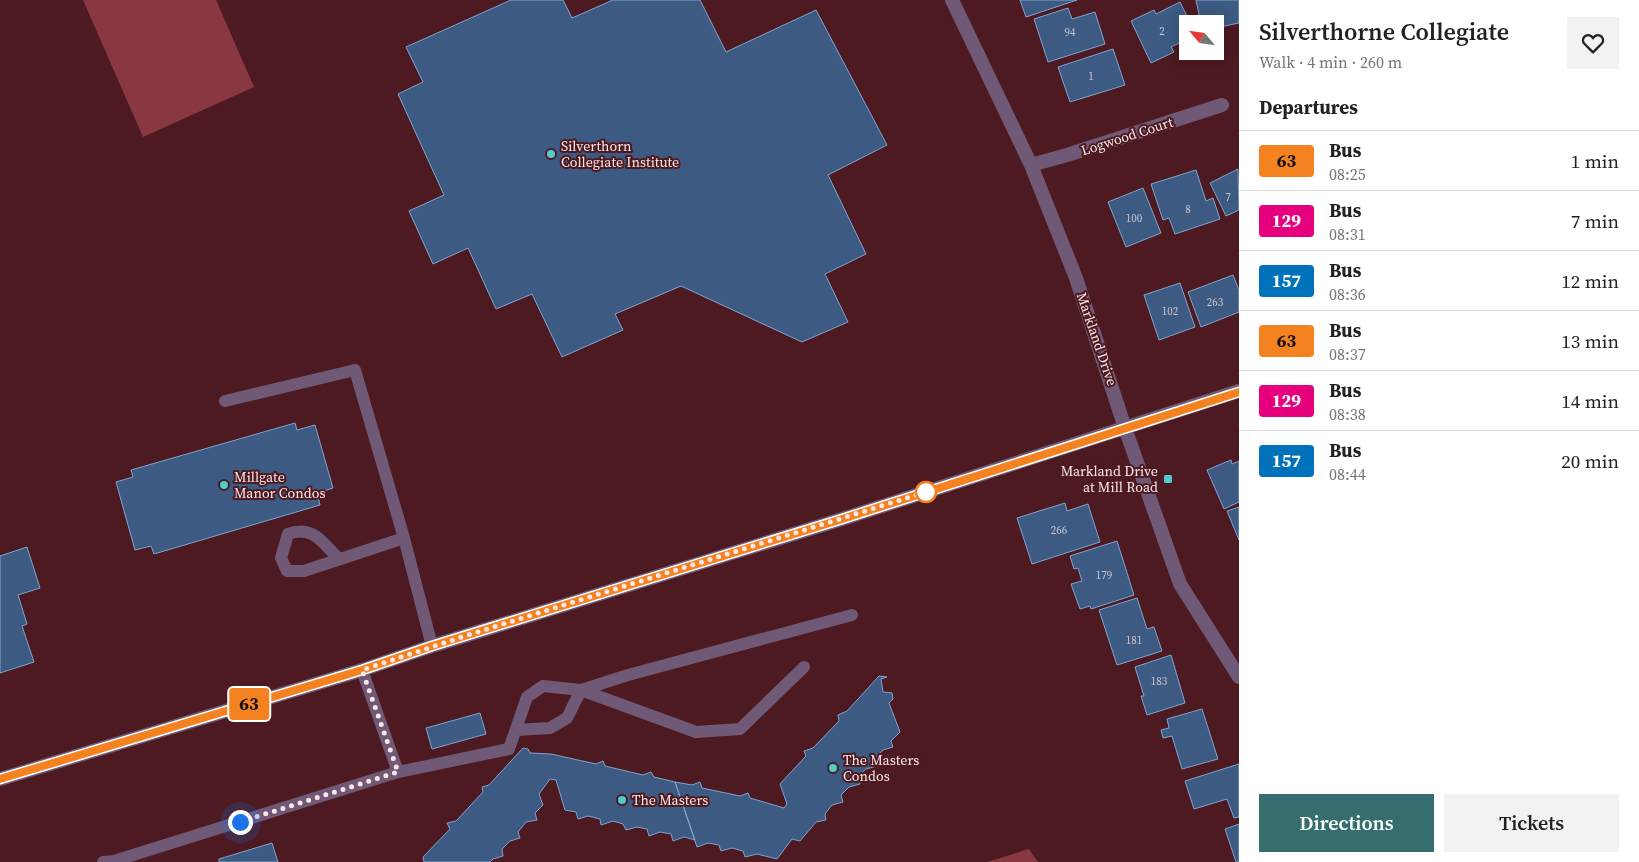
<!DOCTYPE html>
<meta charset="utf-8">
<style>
:root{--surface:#fff;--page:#f2f2f2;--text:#202124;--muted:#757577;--line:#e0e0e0;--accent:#366e70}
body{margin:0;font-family:"Source Serif 4",serif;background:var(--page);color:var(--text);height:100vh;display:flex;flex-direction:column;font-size:19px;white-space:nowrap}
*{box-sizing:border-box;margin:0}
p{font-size:16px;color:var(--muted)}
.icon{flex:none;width:28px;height:28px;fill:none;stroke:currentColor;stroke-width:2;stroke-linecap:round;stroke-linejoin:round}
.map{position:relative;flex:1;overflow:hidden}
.sheet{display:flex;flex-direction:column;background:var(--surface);width:400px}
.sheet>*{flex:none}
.badge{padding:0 10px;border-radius:4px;font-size:18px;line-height:32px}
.needle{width:32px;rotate:299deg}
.controls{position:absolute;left:1179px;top:15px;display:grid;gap:10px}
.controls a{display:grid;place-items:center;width:45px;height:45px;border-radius:0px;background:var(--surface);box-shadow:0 2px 12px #0003;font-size:25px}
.you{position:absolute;width:25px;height:25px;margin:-12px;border:4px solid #fff;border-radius:50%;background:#1a73e8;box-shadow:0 0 0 8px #1a73e833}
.map>.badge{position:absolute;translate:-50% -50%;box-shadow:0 0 0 2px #fff}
h2{padding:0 20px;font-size:19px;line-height:45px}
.round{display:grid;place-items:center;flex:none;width:52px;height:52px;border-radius:0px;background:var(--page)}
.overview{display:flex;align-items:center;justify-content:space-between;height:85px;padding:0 20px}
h1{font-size:24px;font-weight:600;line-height:38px}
.action{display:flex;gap:10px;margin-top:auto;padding:10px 20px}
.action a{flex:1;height:58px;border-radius:0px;background:var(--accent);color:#fff;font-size:20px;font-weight:600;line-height:58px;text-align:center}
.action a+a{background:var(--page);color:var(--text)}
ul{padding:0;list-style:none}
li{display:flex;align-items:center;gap:15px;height:60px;padding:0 20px;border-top:1px solid var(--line)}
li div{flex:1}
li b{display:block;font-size:19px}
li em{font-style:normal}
li .badge{min-width:55px;font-weight:700;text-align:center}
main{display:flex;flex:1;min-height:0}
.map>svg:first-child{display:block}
.green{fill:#893841}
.building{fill:#3c5a82;stroke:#82a3cf}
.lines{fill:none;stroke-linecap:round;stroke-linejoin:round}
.service{stroke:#6f5977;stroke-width:12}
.minor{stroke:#6f5977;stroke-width:14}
.tertiary{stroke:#6f5977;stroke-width:14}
.line-casing{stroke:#fff;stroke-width:11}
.line{stroke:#f58220;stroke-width:8}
.walk{stroke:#fce7e8;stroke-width:5;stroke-dasharray:0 9}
.poi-dot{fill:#52cdce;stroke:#4c1a20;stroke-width:2}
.stop-dot{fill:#fff;stroke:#f58220;stroke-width:2.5}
.labels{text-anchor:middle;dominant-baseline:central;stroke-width:4;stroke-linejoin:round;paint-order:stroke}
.number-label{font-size:11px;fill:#ccc4ce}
.street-label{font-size:14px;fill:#fce7e8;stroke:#4c1a20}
.poi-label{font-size:14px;fill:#fce7e8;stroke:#4c1a20;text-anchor:start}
</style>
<main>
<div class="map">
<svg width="1239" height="862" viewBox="0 0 1239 862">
<rect width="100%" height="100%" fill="#4c1a20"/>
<path class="green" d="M83,0H216L254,87L143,137Z
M1029,849L1038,862H987Z"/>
<path class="building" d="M511,0H563L572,18L613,0H700L726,52L816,10L887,145L828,175L866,254L825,274L848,322L802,342L681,286L615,314L623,330L562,357L532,294L496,309L468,248L433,264L409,211L444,195L398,94L423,82L406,47Z
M1020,0H1077L1026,17Z
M1196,0H1239V23L1215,28V24H1201Z
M1180,2L1191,24H1188V39L1171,47L1174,52L1151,63L1131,21L1154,10L1156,14Z
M1068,8L1072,19L1095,12L1105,44L1048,62L1034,19Z
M1113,49L1125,85L1070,102L1058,67Z
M1238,169L1239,210L1226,216L1210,183Z
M1196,170L1206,201L1213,198L1220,219L1175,234L1169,218L1163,220L1151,184Z
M1143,188L1161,233L1126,247L1108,202Z
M1233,275L1239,290V312L1201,327L1188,292Z
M1180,283L1195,327L1159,340L1144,295Z
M295,423L297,430L315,425L333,488L317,493L320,505L154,554L151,546L135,550L116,482L133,477L131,470Z
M1231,460L1232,464L1239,461V502L1224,509L1207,470Z
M1065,503L1067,511L1088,504L1100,542L1032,564L1017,518Z
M1239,507V540L1227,511Z
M1117,541L1134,595L1091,609L1090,606L1080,609L1071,584L1082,581L1078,568L1074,569L1070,556Z
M27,547L40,588L18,595L27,624L22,626L34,662L0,673V556Z
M1137,598L1147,629L1154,627L1162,651L1117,665L1099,610Z
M1171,655L1185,703L1147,715L1141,696H1144L1135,667Z
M879,676L887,677L881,679L883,692L892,693L893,699L889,703L900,732L891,741L893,747L883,750L874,759L877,766L866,769L858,776L860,784L849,787L841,795L843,802L832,805L825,814L826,820L816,822L800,841L792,839L777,859L757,854L745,857L743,851L732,848L721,851L719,845L708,843L697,847L675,782L692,785L700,782L702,788L740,796L748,793L750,798L784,808L787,804L780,784L806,756L804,751L813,748L839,721L838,715L847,711Z
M1202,709L1218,759L1182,769L1172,736L1163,738L1161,730L1169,728L1167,719Z
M480,713L486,734L432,749L426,728Z
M523,748L528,749L530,753L551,754L596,764L603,761L605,766L643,775L651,772L654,777L675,782L695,840L684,837L673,841L671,834L660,832L649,836L647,829L637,827L626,830L623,824L613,821L601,825L600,819L588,816L578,819L576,812L565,810L556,780L550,779L539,794L543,805L535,813L537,820L526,822L518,832L520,838L510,841L502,849L503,856L493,859L490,862H424L423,857L450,829L447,823L456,821L483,792L482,787L489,785Z
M1239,764V817L1234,818L1227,799L1194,809L1185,781Z
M1239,824V862H1236L1225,829Z
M272,843L278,862H219V859Z"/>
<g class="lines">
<path class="service" d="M225,401L355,370L404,538L432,646
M339,559C322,542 313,525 288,534L281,558L287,571H304L404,538
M516,730L550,728L567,718L581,690L696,732L740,729L804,667
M398,772L509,749L527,697L543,686L581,690L628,675L852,615
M103,862L114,861L398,772L362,670"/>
<path class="minor" d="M952,0L1031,165L1076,278L1125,428L1180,584L1239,677
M1031,165L1067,155L1222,105"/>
<path class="tertiary" d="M0,779L362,670L432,646L839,520L1239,391"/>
</g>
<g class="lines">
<defs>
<path id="line" d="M0,779L362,670L432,646L839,520L1239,392"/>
</defs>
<use href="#line" class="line-casing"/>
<use href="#line" class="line"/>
<path class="walk" d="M240,822L398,772L362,670L468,635L926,492"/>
</g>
<g class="poi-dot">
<circle cx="551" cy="154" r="5"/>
<rect x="1163" y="474" width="10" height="10" rx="2.5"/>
<circle cx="224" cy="485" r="5"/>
<circle cx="833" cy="768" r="5"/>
<circle cx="622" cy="800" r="5"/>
</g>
<circle class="stop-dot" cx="926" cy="492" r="10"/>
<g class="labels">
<g class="number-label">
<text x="1162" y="31">2</text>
<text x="1070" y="32">94</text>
<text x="1091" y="76">1</text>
<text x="1228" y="197">7</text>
<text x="1188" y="209">8</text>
<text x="1134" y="218">100</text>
<text x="1215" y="302">263</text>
<text x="1170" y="311">102</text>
<text x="1059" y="530">266</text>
<text x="1104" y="575">179</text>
<text x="1134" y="640">181</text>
<text x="1159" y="681">183</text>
</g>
<g class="street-label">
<text transform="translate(1127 136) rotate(-18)">Logwood Court</text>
<text transform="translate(1097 339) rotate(71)">Markland Drive</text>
</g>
<g class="poi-label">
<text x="561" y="146">Silverthorn<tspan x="561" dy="16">Collegiate Institute</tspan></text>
<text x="1158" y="471" text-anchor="end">Markland Drive<tspan x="1158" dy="16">at Mill Road</tspan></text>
<text x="234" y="477">Millgate<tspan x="234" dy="16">Manor Condos</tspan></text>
<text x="843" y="760">The Masters<tspan x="843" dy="16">Condos</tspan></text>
<text x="632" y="800">The Masters</text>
</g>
</g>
</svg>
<div class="controls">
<a><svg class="needle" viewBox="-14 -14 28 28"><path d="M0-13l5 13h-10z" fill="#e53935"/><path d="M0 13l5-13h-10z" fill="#757577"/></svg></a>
</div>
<div class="you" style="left:240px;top:822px"></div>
<b class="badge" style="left:249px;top:704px;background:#f58220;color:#111">63</b>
</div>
<section class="sheet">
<div class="overview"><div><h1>Silverthorne Collegiate</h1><p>Walk · 4 min · 260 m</p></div><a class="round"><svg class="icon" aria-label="heart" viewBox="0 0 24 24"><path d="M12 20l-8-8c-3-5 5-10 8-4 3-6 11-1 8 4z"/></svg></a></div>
<h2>Departures</h2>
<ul>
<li><span class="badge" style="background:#f58220;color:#111">63</span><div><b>Bus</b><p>08:25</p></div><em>1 min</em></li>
<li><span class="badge" style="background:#e6007e;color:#fff">129</span><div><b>Bus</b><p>08:31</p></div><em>7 min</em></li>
<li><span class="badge" style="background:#0072bc;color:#fff">157</span><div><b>Bus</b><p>08:36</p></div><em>12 min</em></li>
<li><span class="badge" style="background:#f58220;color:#111">63</span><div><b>Bus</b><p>08:37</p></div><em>13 min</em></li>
<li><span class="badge" style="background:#e6007e;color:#fff">129</span><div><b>Bus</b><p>08:38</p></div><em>14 min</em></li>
<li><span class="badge" style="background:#0072bc;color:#fff">157</span><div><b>Bus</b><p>08:44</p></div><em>20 min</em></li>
</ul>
<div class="action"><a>Directions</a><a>Tickets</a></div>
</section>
</main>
